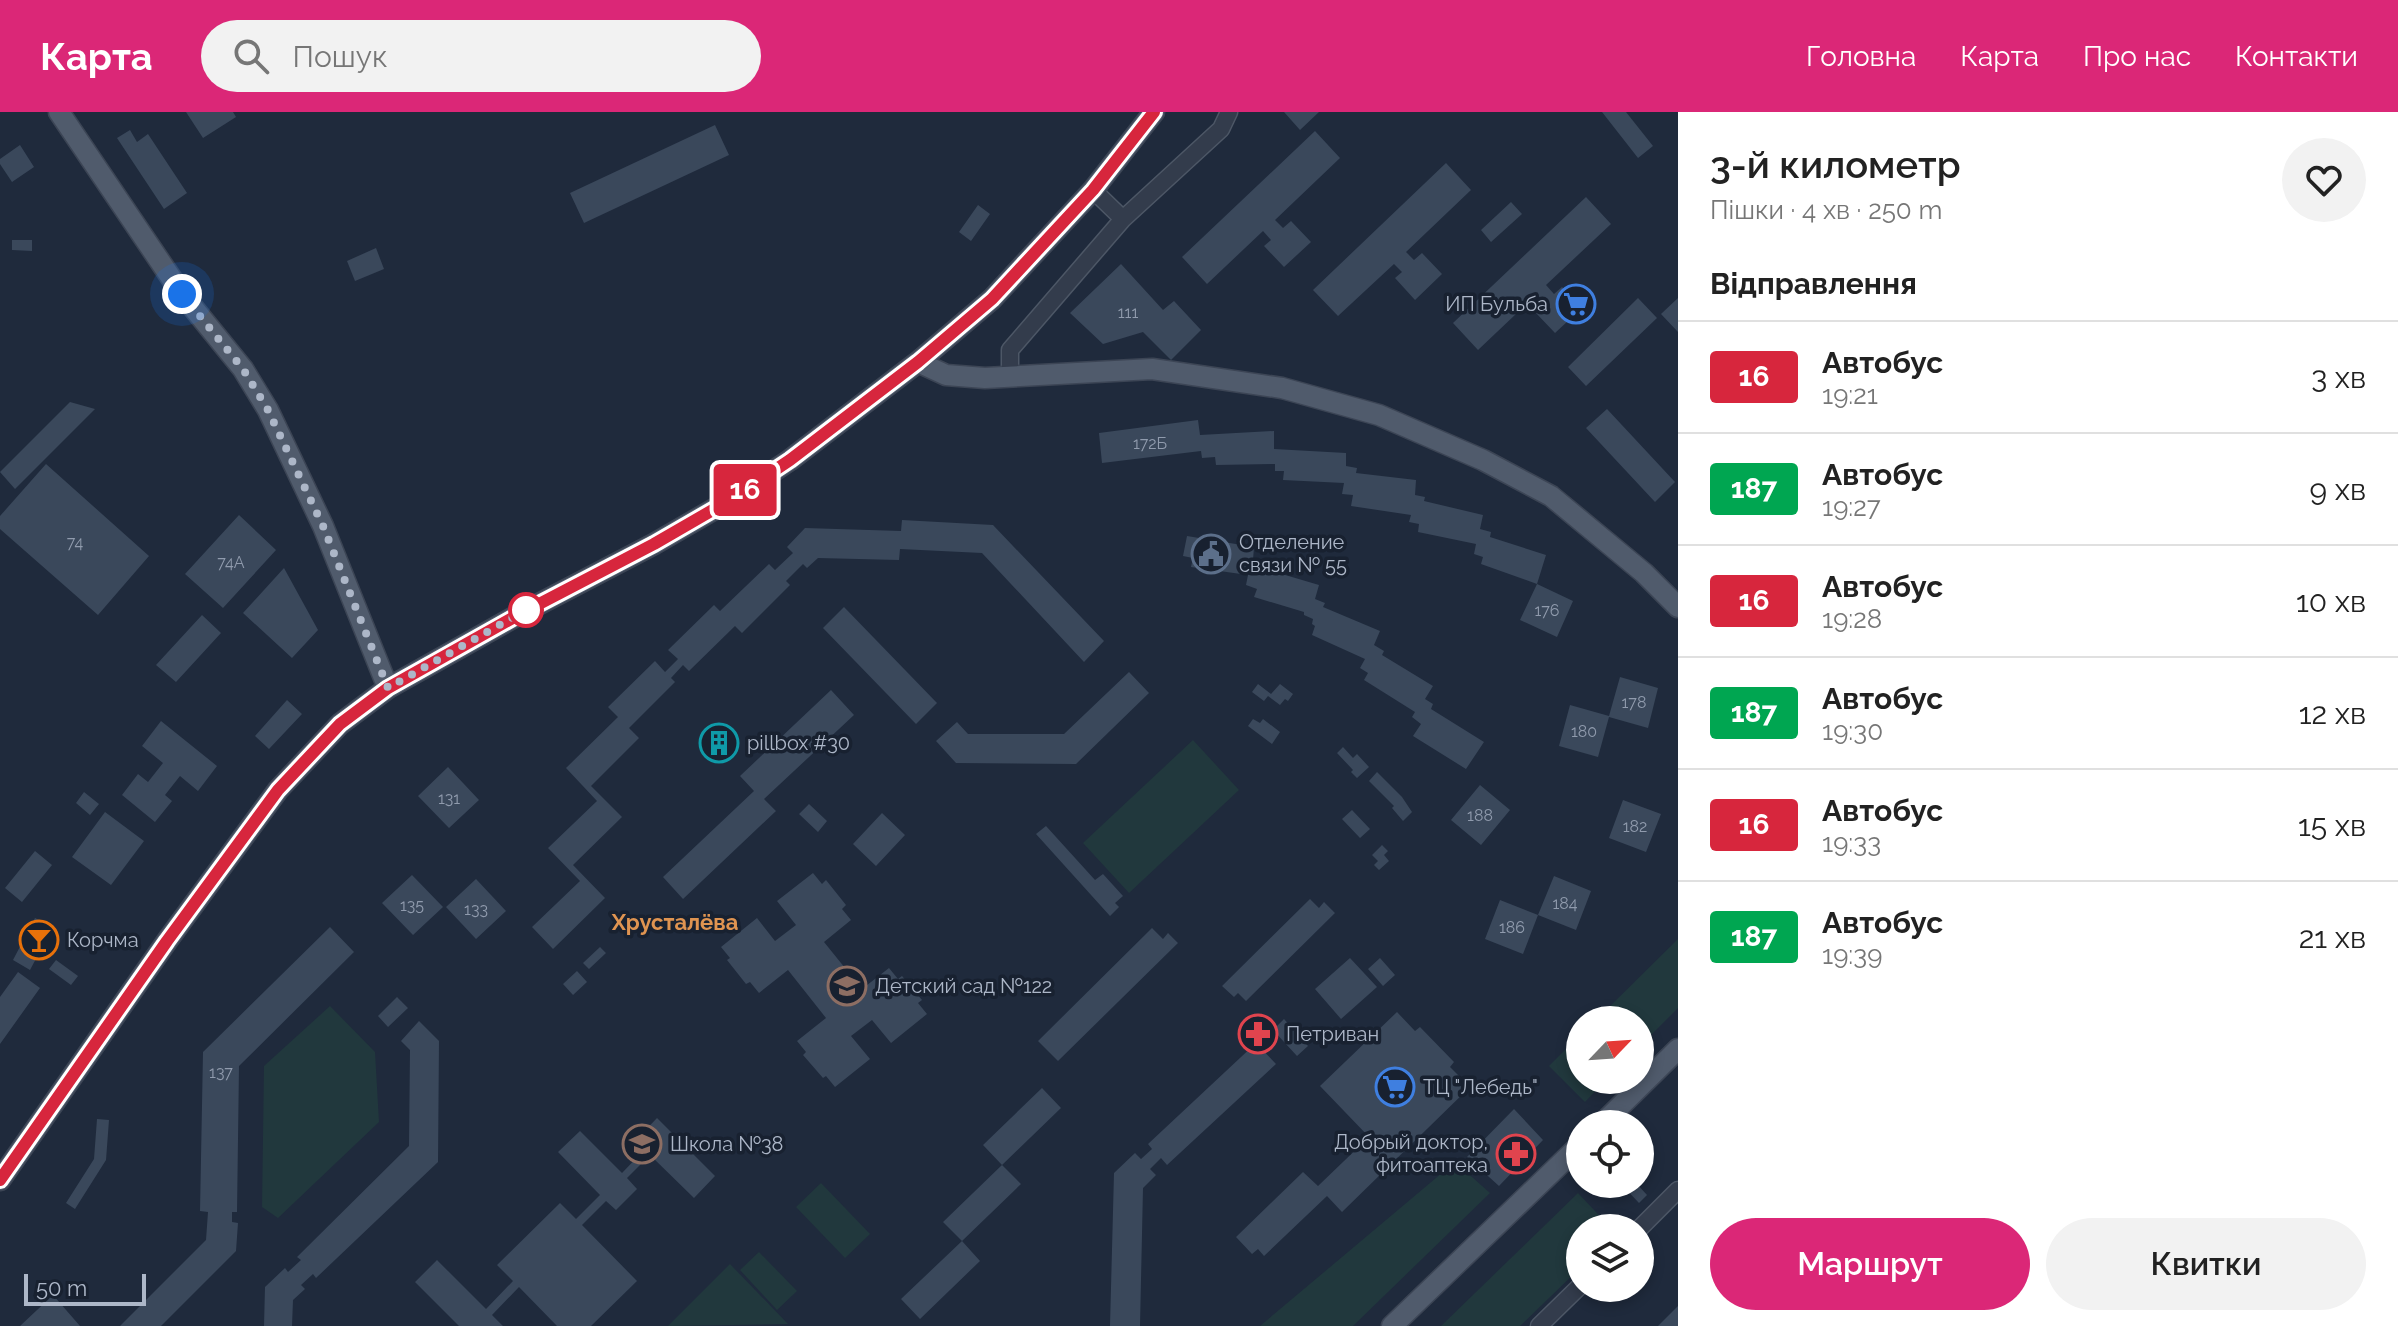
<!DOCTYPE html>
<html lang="uk">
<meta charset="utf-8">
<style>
:root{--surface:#fff;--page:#f2f2f2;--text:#222;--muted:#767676;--line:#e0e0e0;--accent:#db2777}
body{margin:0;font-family:Raleway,sans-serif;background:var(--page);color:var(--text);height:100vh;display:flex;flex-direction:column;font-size:30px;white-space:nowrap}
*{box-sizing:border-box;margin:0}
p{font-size:26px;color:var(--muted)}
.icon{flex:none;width:44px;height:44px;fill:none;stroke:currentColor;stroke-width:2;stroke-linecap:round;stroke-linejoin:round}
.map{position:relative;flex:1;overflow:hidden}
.panel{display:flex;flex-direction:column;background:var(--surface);width:720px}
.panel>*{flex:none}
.badge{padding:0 16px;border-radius:6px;font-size:28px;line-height:52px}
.needle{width:52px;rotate:65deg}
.tools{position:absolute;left:1566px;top:894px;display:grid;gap:16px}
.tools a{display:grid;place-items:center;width:88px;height:88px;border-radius:50%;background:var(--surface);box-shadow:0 4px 12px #0003;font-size:40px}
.scale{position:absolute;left:24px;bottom:20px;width:122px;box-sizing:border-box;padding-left:8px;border:4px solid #adb7c8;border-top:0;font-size:22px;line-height:28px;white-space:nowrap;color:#adb7c8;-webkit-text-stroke:6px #182130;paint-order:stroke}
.you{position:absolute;width:40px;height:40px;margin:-20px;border:6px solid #fff;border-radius:50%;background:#1a73e8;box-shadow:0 0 0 12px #1a73e833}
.map>.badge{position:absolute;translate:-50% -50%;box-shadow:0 0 0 4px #fff}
h2{padding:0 32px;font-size:30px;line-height:72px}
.round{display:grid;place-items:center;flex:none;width:84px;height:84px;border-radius:42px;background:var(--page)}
.head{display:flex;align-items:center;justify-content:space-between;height:136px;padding:0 32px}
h1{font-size:38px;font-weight:600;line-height:60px}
.cta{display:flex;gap:16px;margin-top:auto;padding:16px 32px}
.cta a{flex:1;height:92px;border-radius:48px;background:var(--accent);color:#fff;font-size:32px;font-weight:600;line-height:92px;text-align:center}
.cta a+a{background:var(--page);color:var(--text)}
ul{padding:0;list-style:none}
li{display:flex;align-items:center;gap:24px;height:112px;padding:0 32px;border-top:2px solid var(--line)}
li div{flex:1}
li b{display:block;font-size:30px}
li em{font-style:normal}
li .badge{min-width:88px;font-weight:700;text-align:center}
header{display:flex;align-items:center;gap:48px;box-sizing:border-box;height:112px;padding:0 40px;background:var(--accent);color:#fff}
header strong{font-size:38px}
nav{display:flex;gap:44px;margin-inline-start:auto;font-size:28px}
.search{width:560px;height:72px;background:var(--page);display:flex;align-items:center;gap:20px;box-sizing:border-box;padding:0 28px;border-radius:44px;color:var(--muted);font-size:30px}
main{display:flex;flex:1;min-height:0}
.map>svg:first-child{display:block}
.green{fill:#21383d}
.building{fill:#3a485b}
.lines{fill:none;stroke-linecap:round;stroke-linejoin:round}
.minor-casing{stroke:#4d5766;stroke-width:19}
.major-casing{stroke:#3c4555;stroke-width:23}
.minor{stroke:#333c4c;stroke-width:16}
.major{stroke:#505b6c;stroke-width:20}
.line-casing{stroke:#fff;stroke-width:18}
.line{stroke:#d7263d;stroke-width:12}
.walk{stroke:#adb7c8;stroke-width:8;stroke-dasharray:0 14.4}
.stop-dot{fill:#fff;stroke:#d7263d;stroke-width:4}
.labels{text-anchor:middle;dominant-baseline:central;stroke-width:7;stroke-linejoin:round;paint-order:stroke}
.number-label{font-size:16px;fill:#909bad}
.poi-label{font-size:20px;fill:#adb7c8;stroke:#182130;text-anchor:start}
.neighbourhood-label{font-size:22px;font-weight:bold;fill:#df9451;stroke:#182130}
</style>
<header>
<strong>Карта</strong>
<div class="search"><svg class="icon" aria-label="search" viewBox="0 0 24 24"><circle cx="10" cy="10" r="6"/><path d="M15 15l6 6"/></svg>Пошук</div>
<nav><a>Головна</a><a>Карта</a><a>Про нас</a><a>Контакти</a></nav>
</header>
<main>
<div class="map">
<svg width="1678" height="1214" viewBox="0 0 1678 1214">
<rect width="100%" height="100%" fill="#1f2a3c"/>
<path class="green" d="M1193,628L1239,678L1129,781L1083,731Z
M1678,827V896L1640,934V908H1596Z
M330,894L375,940L379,1010L278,1106L262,1095L264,954Z
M1580,923V968H1606L1585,990L1549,954Z
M1455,1050L1490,1081L1353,1214H1260Z
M821,1071L870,1122L845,1146L796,1095Z
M1578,1081L1611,1116H1580V1156L1520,1214H1441Z
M759,1140L797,1179L777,1198L740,1158Z
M730,1152L788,1212L668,1214Z"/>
<path class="building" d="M186,0H233L236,5L203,26Z
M1284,0H1319L1300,18Z
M1602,0H1626L1653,34L1638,46Z
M715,13L729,43L584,111L570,81Z
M130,18L137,30L148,22L187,81L164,97L117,26Z
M1315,19L1340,46L1275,108L1283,116L1291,109L1311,130L1284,155L1264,134L1271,128L1263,119L1207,172L1182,145Z
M20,33L34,55L12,70L0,52V47Z
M1446,51L1471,78L1406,140L1414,148L1422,141L1442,162L1415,188L1395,166L1402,160L1394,152L1338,204L1313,178Z
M1586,85L1611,112L1546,173L1554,182L1562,175L1582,196L1555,221L1535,200L1542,194L1534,185L1478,238L1453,211Z
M1511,90L1522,102L1491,130L1481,118Z
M978,93L990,102L971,129L959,120Z
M12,128H32V139L12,138Z
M376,136L384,157L355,169L347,149Z
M1121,152L1163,198L1174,189L1201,218L1171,248L1143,220L1103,232L1070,201Z
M1638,186L1657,206L1586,274L1568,255Z
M1678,186V220L1661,202Z
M70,290L95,297L15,377L0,360Z
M1607,297L1675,370L1655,390L1586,316Z
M1198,308L1200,323L1274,319V337L1346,341V354L1357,356L1356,361L1416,368L1415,383L1425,385L1424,389L1483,403L1480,417L1491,420L1490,425L1546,443L1537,472L1481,452L1483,445L1474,442L1476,432L1418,420L1419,412L1409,410L1411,403L1351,394L1353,383L1342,382L1344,371L1283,368L1284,359H1275V352L1216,353L1215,345L1202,346L1201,339L1102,351L1099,321Z
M46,352L149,444L98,503L0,417V404Z
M239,403L276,438L223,496L185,462Z
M902,408L993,413L1104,529L1084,550L982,441L900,437L899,448L818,446L807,456L803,452L786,469L790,473L742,521L735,514L689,559L683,553L671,566L675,570L629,616L639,626L591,674L622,705L573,753L605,786L553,837L532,815L580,769L548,736L597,689L566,656L618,605L608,595L655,549L665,560L678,547L668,538L714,493L720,499L769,452L775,458L793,441L787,435L805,416L901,419Z
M1187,424L1254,435L1253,448L1263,451L1262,456L1319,473L1315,487L1325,491L1323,495L1380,519L1374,533L1384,539L1382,543L1433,574L1425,587L1433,592L1431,597L1484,630L1466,657L1413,624L1421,612L1412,605L1415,600L1364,568L1368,561L1360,556L1365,547L1312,523L1315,514L1312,512L1313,507L1304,503V500L1254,485L1257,477L1246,473L1248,463L1191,455L1193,446L1183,444Z
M284,456L318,518L292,546L243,501Z
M1537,472L1573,489L1557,525L1520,508Z
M844,495L937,591L916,612L823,516Z
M202,503L221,521L176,570L156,553Z
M1129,560L1149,581L1076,652L956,651L936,629L957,610L968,622H1064Z
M1620,565L1658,576L1648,616L1609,605L1598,645L1559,634L1570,593L1609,604Z
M1258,572L1271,582L1280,572L1293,582L1288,589L1285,587L1280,593L1268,584L1264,589L1252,580Z
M831,578L854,603L764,687L776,699L683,787L663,765L754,679L740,664Z
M287,588L302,602L269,637L255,624Z
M1253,607L1260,611L1263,607L1280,620L1272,632L1248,614Z
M161,609L217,654L198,679L180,664L165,683L172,689L155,710L122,683L138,662L148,670L163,651L142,634Z
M709 629a11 11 0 1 1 22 0a11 11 0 1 1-22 0Z
M1343,635L1353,646L1357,642L1369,655L1357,666L1351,660L1353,658L1337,641Z
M448,655L479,688L449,716L418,684Z
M1377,660L1402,685L1412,700L1403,709L1392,696L1394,694L1369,669Z
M1480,673L1510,698L1481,733L1451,708Z
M84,680L99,692L90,703L76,691Z
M1623,688L1661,702L1646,740L1609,726Z
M809,692L827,709L818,720L799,702Z
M1352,698L1370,717L1360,726L1342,707Z
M105,700L144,729L111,773L72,745Z
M882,701L905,723L876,754L853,732Z
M1046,714L1095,768L1103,762L1123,784L1115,791L1119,795L1110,804L1036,722Z
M1382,733L1388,739L1384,743L1389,749L1379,758L1374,753L1378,749L1372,743Z
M35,739L52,753L22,790L5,776Z
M813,761L822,772L826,768L846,793L842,797L851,808L824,830L862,877L889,856L898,867L902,864L922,888L918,891L927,902L891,931L872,908L851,924L870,947L835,975L826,964L823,966L803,943L806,940L797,929L826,906L788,858L759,881L750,870L746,872L727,848L730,846L721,835L757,806L775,829L796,813L777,789Z
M412,763L443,795L413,823L382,791Z
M1554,764L1591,779L1576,818L1538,803Z
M476,767L506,799L476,827L446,795Z
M1310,787L1319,796L1324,790L1335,801L1246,889L1238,881L1234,885L1222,874Z
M1500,788L1538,803L1523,842L1485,827Z
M35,806L53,815L48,824L57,830L49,846L39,841L30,858L13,848Z
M330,815L354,840L239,954L237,1100H232V1110L238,1111L236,1139L161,1214H120L206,1128L208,1100L200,1099L203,940Z
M1152,816L1163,827L1168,821L1178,831L1058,949L1038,929Z
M600,835L606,841L589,857L583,851Z
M1350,846L1377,875L1341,907L1315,877Z
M1380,846L1395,863L1383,874L1368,857Z
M56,848L78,864L71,873L49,857Z
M577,859L587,870L573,883L563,872Z
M18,860L40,876L0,932V885Z
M397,885L408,896L388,915L378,904Z
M1397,900L1415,919L1420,915L1454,950L1450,955L1470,975L1342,1100L1327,1084L1264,1144L1258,1137L1252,1142L1236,1125L1303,1060L1318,1074L1369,1025L1320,974Z
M1284,907L1308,934L1297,944L1273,918Z
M419,909L439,929L438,1050L316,1166L313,1162L301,1173L305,1177L293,1188L292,1214H264L265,1175L285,1156L288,1160L301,1148L297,1145L409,1034L410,938L401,929Z
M1256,931L1276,952L1167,1053L1161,1046L1150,1057L1156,1063L1143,1076L1140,1214H1110L1114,1061L1135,1041L1141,1047L1152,1037L1148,1032Z
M1042,976L1061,996L1002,1053L983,1033Z
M1514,997L1543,1028L1499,1074L1467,1045Z
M657,1006L715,1064L694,1086L650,1043L627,1066L637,1077L616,1098L606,1089L582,1113L637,1169L591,1214H557L519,1175L492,1203L503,1214H459L415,1170L437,1148L486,1197L513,1169L497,1153L560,1091L576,1107L600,1083L558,1040L580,1019L622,1061L645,1037L636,1028Z
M97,1007L109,1008L106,1048L75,1097L66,1091L94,1047Z
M1002,1053L1021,1072L962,1129L943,1110Z
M1621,1072H1637L1647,1083L1639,1091Z
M962,1129L980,1149L920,1207L901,1187Z
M53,1183L80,1214H20Z
M1678,1194V1214H1658Z"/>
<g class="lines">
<defs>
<path id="minor" d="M1093,78L1123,107L1221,17L1229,0
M1010,265V238L1123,107
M1640,1116L1678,1078
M1539,1214L1580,1174"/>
<path id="major" d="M59,0L182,182L243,257L268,298L323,414L388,576
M918,250L946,263L985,266L1152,257L1282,276L1379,303L1483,348L1551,384L1644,461L1678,495
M1602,1012L1678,937
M0,1068L167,829L278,678L340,612L388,576L518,503L654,432L730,388L790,348L918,250L992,187L1093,78L1154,0
M1392,1214L1580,1033"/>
</defs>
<use href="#minor" class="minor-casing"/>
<use href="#major" class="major-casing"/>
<use href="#minor" class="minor"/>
<use href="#major" class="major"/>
</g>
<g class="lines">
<defs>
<path id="line" d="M0,1068L167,829L278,678L340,612L388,576L518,503L654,432L730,388L790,348L918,250L992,187L1093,78L1154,0"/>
</defs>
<use href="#line" class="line-casing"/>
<use href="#line" class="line"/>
<path class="walk" d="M182,182L243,257L268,298L323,414L388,576L526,498"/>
</g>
<defs>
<symbol id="supermarket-ring" viewBox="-11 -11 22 22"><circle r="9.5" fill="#182130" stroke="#3f7fe0" stroke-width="1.5"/><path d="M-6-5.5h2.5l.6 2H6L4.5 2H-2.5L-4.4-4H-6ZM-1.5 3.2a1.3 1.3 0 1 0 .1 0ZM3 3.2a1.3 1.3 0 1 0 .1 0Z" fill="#3f7fe0"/></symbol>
<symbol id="civic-ring" viewBox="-11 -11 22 22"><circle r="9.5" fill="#182130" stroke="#5c6f8a" stroke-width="1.5"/><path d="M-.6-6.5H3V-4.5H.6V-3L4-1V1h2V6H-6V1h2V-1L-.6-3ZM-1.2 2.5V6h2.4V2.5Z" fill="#5c6f8a"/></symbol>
<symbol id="building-ring" viewBox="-11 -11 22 22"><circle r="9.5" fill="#182130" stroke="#0f9aa8" stroke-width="1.5"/><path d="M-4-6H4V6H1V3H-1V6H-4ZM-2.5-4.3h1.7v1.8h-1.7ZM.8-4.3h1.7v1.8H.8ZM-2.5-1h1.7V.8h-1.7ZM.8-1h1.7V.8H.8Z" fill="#0f9aa8"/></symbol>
<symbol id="bar-ring" viewBox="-11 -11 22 22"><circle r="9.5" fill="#182130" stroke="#e8710a" stroke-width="1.5"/><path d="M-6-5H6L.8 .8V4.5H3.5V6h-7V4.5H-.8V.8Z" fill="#e8710a"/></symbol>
<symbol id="school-ring" viewBox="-11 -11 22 22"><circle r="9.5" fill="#182130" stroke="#8d6e63" stroke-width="1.5"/><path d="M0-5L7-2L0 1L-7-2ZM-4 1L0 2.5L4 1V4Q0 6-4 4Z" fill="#8d6e63"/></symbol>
<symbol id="pharmacy-ring" viewBox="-11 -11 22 22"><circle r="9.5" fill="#182130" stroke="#e0444e" stroke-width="1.5"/><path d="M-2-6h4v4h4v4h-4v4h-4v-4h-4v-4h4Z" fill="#e0444e"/></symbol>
</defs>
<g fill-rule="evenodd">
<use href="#supermarket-ring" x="1554" y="170" width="44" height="44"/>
<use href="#civic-ring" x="1189" y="420" width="44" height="44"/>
<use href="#building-ring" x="697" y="609" width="44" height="44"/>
<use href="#bar-ring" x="17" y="806" width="44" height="44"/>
<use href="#school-ring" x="825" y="852" width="44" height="44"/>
<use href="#pharmacy-ring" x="1236" y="900" width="44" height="44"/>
<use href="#supermarket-ring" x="1373" y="953" width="44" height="44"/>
<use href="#school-ring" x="620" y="1010" width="44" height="44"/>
<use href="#pharmacy-ring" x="1494" y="1020" width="44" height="44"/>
</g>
<circle class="stop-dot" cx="526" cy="498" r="16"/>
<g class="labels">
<g class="number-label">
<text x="1128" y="200">111</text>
<text x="1150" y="331">172Б</text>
<text x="75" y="430">74</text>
<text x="231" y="450">74А</text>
<text x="1547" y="498">176</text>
<text x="1634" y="590">178</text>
<text x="1584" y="619">180</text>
<text x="449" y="686">131</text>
<text x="1480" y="703">188</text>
<text x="1635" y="714">182</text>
<text x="1565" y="791">184</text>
<text x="412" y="793">135</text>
<text x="476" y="797">133</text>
<text x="1512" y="815">186</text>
<text x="221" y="960">137</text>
</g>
<g class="poi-label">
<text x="1548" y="192" text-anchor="end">ИП Бульба</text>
<text x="1239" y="430">Отделение<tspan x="1239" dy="23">связи № 55</tspan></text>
<text x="747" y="631">pillbox #30</text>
<text x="67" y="828">Корчма</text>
<text x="875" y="874">Детский сад №122</text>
<text x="1286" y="922">Петриван</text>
<text x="1423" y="975">ТЦ "Лебедь"</text>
<text x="1488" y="1030" text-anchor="end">Добрый доктор,<tspan x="1488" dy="23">фитоаптека</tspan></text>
<text x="670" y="1032">Школа №38</text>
</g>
<g class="neighbourhood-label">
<text x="675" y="810">Хрусталёва</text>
</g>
</g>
</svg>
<div class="tools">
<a><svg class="needle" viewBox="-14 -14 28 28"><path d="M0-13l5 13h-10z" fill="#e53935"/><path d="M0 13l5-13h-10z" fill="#767676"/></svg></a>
<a><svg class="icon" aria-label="locate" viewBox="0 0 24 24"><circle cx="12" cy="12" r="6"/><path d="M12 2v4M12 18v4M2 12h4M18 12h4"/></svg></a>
<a><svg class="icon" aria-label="layers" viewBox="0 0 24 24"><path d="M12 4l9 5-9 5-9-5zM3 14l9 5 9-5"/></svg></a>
</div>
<div class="scale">50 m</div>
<div class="you" style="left:182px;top:182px"></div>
<b class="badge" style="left:745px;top:378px;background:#d7263d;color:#fff">16</b>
</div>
<section class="panel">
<div class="head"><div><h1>3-й километр</h1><p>Пішки · 4 хв · 250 m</p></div><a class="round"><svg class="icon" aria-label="heart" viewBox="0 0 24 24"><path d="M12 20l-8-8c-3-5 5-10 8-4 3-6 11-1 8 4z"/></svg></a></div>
<h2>Відправлення</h2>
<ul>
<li><span class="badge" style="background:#d7263d;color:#fff">16</span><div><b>Автобус</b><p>19:21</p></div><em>3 хв</em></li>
<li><span class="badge" style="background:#00a651;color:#fff">187</span><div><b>Автобус</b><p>19:27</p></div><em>9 хв</em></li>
<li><span class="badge" style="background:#d7263d;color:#fff">16</span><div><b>Автобус</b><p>19:28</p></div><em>10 хв</em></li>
<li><span class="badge" style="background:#00a651;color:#fff">187</span><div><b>Автобус</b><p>19:30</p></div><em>12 хв</em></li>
<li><span class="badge" style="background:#d7263d;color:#fff">16</span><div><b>Автобус</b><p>19:33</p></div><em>15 хв</em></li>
<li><span class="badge" style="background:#00a651;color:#fff">187</span><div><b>Автобус</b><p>19:39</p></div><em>21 хв</em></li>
</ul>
<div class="cta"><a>Маршрут</a><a>Квитки</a></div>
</section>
</main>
